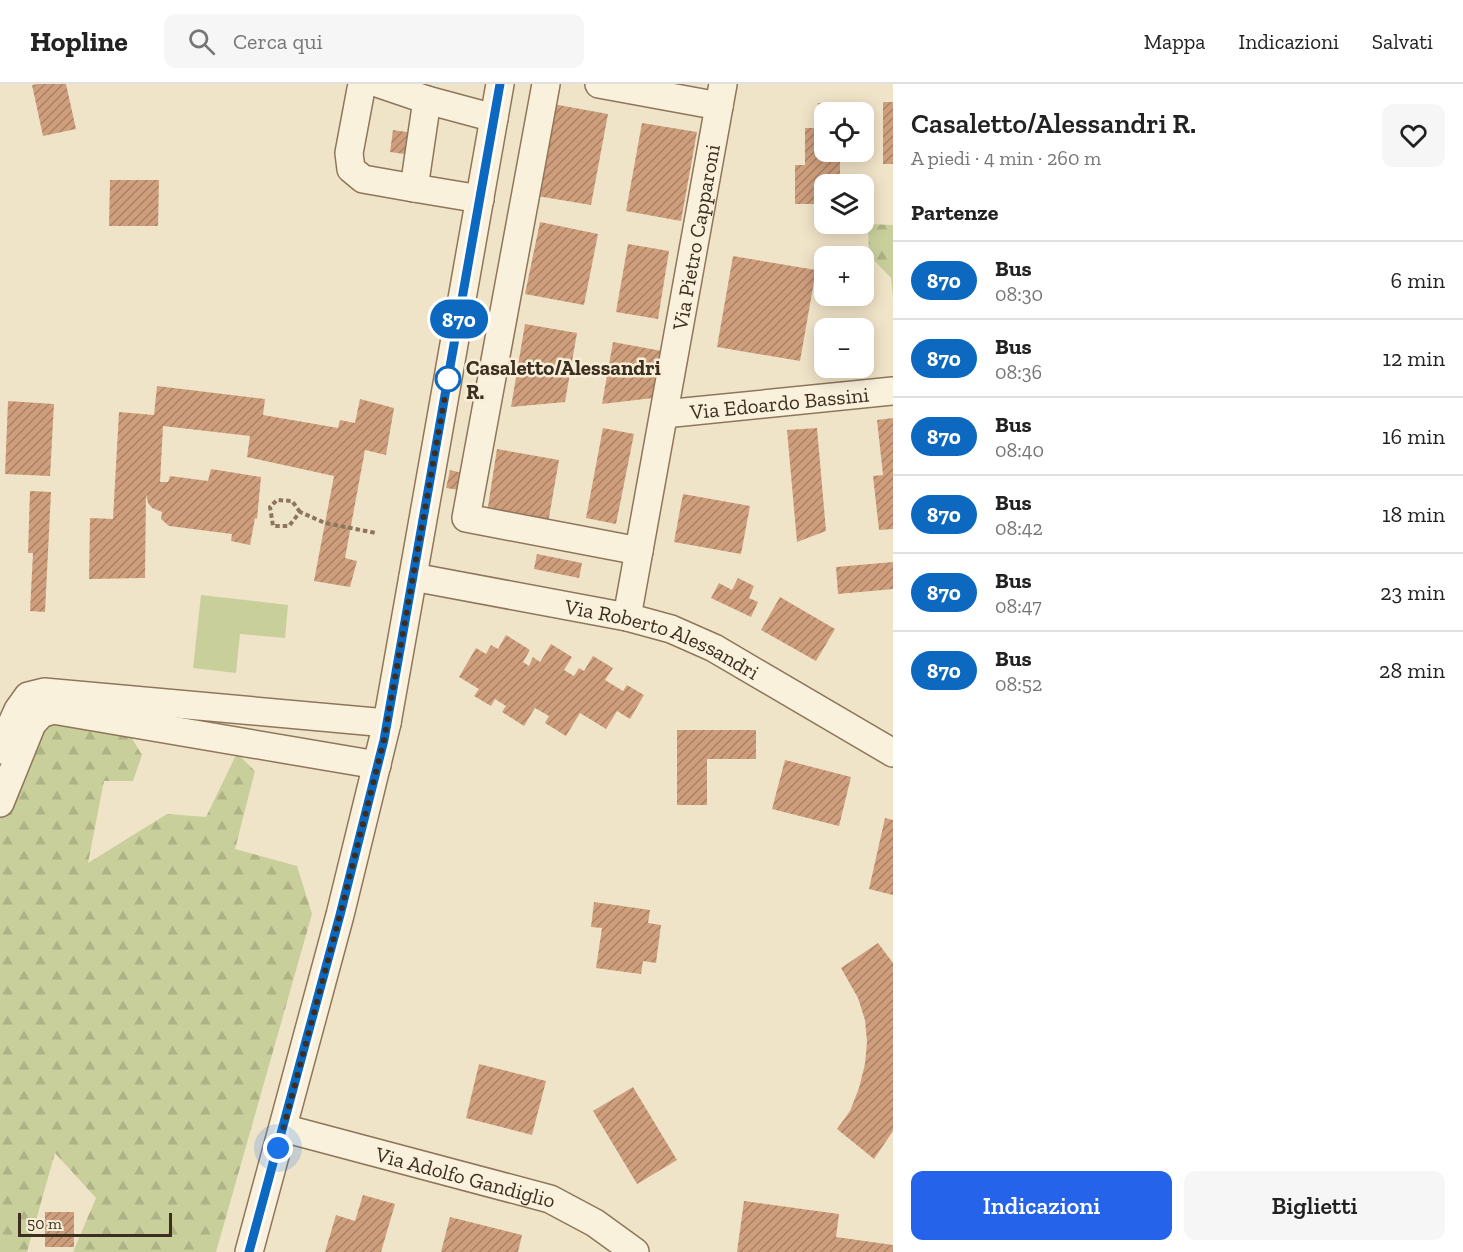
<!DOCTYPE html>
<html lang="it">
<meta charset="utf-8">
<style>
:root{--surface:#fff;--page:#f6f6f6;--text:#222;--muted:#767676;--line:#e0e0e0;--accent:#2563eb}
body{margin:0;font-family:"Zilla Slab",serif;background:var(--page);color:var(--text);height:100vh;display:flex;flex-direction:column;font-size:22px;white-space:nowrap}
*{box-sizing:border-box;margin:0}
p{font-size:20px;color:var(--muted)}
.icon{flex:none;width:33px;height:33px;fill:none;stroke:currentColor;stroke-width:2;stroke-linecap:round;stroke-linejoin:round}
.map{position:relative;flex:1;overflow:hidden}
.drawer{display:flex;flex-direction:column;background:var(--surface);width:570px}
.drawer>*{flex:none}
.badge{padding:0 12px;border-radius:20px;font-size:21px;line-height:39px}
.fabs{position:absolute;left:814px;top:18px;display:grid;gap:12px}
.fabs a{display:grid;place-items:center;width:60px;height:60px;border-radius:12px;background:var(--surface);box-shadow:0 3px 15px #0003;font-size:30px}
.scale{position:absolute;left:18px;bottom:15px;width:154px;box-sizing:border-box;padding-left:6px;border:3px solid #3d2e20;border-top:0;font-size:16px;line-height:21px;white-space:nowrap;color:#3d2e20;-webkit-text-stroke:4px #f7eed8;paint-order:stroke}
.you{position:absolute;width:30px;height:30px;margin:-15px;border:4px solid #fff;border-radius:50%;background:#1a73e8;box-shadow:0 0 0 9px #1a73e833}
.map>.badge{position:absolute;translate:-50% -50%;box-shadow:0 0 0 3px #fff}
h2{padding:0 18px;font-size:22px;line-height:54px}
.round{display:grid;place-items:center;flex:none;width:63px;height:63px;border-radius:12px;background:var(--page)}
.head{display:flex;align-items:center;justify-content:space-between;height:102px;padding:0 18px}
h1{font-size:28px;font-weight:600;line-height:45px}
.cta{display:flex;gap:12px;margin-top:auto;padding:12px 18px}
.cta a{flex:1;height:69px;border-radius:12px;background:var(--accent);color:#fff;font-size:24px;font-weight:600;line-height:69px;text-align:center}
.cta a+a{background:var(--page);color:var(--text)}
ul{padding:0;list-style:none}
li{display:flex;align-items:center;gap:18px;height:78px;padding:0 18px;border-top:2px solid var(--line)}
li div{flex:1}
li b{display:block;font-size:22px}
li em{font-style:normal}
li .badge{min-width:66px;font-weight:700;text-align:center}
header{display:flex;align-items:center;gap:36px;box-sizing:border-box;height:84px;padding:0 30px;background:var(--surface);border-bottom:2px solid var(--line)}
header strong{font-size:28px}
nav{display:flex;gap:33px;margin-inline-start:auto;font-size:21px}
.search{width:420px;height:54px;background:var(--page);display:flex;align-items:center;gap:15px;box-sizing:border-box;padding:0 21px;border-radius:12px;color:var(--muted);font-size:22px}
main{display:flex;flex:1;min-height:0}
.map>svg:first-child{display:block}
.forest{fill:url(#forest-firs)}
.pitch{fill:#c9cf9b}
.building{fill:url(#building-hatch)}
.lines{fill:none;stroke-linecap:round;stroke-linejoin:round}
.minor-casing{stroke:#8d765c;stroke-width:30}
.path{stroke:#8d765c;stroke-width:4;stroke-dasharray:4.5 3;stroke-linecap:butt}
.minor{stroke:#faf1dc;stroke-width:27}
.line-casing{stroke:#fff;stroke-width:14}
.line{stroke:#0c69bf;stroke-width:9}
.walk{stroke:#3d2e20;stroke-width:6;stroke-dasharray:0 10.8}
.stop-dot{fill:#fff;stroke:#0c69bf;stroke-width:3}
.labels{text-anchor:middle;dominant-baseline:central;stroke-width:5;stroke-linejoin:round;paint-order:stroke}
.street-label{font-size:21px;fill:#3d2e20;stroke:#f7eed8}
.stop-label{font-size:21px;font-weight:bold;fill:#3d2e20;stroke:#f7eed8;text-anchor:start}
</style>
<header>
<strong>Hopline</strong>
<div class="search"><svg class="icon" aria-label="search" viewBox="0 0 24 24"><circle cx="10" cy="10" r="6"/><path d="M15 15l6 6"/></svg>Cerca qui</div>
<nav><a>Mappa</a><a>Indicazioni</a><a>Salvati</a></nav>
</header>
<main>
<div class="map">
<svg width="893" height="1168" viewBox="0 0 893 1168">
<defs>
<pattern id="forest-firs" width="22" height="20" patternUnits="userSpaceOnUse" patternTransform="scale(1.5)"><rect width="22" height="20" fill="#c9cf9b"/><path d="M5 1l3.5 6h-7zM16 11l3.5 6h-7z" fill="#aeb285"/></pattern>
<pattern id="building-hatch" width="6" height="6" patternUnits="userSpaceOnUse" patternTransform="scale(1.5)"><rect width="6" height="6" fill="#cf9f7d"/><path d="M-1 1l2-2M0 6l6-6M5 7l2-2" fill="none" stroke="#a98266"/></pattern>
</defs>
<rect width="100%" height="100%" fill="#f0e4c8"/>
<path class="forest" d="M868,140L893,141V214L891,194L869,171Z
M110,618L142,671L133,697H104L88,779L167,730L206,733L237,669L255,687L235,765L297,782L312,830L216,1168H73L96,1114L55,1069L27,1168H0V691L30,621Z"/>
<path class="pitch" d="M201,511L288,521L285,554L240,550L236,589L193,584Z"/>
<path class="building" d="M38,0H66L76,45L43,52L32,1Z
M883,18H893V80H883Z
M818,19H840V28H825V68H840V100H825V120H795V81H805V44H818Z
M553,20L608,30L591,121L537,112Z
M642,39L697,48L681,137L626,127Z
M393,46L434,52L431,74L390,68Z
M110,96H159L158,142H109Z
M540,138L598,150L584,221L525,210Z
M628,160L669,167L658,235L616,228Z
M733,172L816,186L800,277L717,263Z
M525,240L577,249L565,318L511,323Z
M613,258L662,267L653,314L602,320Z
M157,302L265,315L263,331L338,344L340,336L355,339L360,315L394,324L386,371L365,366L345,474L357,477L350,503L314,497L334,392L247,373L250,352L163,342L160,398H168L170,392L208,397L211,385L261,393L257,435L255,434L250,461L231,457L232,450L169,442L161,435L162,428L152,424L148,419L146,410L145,494L89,495L90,434L113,435L119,328L154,331Z
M8,317L54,320L50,392L5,390Z
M893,334V445L879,446L873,392L883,391L877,336Z
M603,344L634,350L616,440L586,434Z
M817,344L826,447L797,458L787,346Z
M497,365L559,376L548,439L487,429Z
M450,386L462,389L459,406L446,404Z
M30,407L51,408L45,528L30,527L33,469H28Z
M683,410L750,422L741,470L674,458Z
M537,470L582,479L579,494L534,485Z
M893,478V505L838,510L836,483Z
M738,494L754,502L749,514L758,518L751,533L711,514L719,499L732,506Z
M780,513L835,545L816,577L761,546Z
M506,551L530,566L523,578L529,582L533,573L540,578L551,560L572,573L564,586L574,592L579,584L584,587L593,572L613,584L605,596L623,607L627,601L644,611L630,635L617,627L606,645L580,629L566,652L545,639L549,632L535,624L524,642L502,628L506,622L495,615L491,622L474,612L479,605L459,593L476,564L486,570L491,561L498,565Z
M677,646H756V675H707V721H677Z
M785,676L851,693L839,742L772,725Z
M885,734L893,736V811L869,805Z
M594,818L650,826L648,839L661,841L656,879L643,877L641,890L596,884L602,844L591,843Z
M878,859L893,879V1047L874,1075L837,1045L850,1027L859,1004L865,980L867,958L865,936L858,914L841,884Z
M479,980L546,997L532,1051L466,1034Z
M633,1003L677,1076L637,1100L593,1027Z
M363,1111L395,1120L381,1168H325L336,1131L355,1137Z
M744,1117L839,1130L836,1153L893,1161V1168H737Z
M45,1128H74V1163H45Z
M450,1133L522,1151L518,1168H441Z"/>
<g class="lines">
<defs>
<g id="minor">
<path d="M366,0L361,5L349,69L351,85L363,95L414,104"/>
<path d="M380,0L427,16"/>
<path d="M546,0L466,434L639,467"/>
<path d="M599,0L719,22"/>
<path d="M480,115L414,104L427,16L494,34"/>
<path id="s1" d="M664,330L893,307"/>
<path id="s2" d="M413,493L627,533L671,545L714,564L893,669"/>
<path id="s3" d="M627,533L723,0"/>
<path d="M0,666L18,626L28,612L44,608L387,639"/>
<path d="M0,719L32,640L41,630L53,626L377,681"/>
<path id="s4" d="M283,1044L550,1115L595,1139L635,1168"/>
<path d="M249,1168L340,831L387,639L500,0"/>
</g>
</defs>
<use href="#minor" class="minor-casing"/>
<path class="path" d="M300,428L292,417L277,416L270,423L273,442H289L300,428L325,439L376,449"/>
<use href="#minor" class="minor"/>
</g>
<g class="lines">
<defs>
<path id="line" d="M249,1168L340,831L384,656L500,0"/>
</defs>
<use href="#line" class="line-casing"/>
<use href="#line" class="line"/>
<path class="walk" d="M278,1064L340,831L384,656L448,295"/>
</g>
<circle class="stop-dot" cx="448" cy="295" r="12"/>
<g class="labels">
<g class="street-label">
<text stroke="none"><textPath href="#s3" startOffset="386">Via Pietro Capparoni</textPath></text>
<text stroke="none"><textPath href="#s1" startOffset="116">Via Edoardo Bassini</textPath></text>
<text stroke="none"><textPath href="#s2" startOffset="258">Via Roberto Alessandri</textPath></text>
<text stroke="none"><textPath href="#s4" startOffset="189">Via Adolfo Gandiglio</textPath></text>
</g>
<g class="stop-label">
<text x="466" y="283">Casaletto/Alessandri<tspan x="466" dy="24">R.</tspan></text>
</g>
</g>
</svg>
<div class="fabs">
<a><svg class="icon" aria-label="locate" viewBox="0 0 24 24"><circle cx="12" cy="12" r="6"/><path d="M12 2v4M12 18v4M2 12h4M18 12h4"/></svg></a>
<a><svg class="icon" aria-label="layers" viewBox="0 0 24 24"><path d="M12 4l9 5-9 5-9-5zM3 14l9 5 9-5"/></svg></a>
<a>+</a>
<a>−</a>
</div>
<div class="scale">50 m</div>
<div class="you" style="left:278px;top:1064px"></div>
<b class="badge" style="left:459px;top:235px;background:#0c69bf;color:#fff">870</b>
</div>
<section class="drawer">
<div class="head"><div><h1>Casaletto/Alessandri R.</h1><p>A piedi · 4 min · 260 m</p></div><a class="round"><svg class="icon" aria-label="heart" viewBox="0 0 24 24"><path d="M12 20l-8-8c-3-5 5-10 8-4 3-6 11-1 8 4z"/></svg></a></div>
<h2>Partenze</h2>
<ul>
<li><span class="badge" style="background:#0c69bf;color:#fff">870</span><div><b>Bus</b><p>08:30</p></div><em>6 min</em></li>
<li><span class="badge" style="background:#0c69bf;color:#fff">870</span><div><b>Bus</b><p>08:36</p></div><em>12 min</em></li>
<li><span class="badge" style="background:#0c69bf;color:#fff">870</span><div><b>Bus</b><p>08:40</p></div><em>16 min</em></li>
<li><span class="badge" style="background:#0c69bf;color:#fff">870</span><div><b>Bus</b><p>08:42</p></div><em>18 min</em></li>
<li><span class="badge" style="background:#0c69bf;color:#fff">870</span><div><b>Bus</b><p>08:47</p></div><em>23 min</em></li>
<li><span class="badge" style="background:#0c69bf;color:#fff">870</span><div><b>Bus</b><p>08:52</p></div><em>28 min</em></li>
</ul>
<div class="cta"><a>Indicazioni</a><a>Biglietti</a></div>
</section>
</main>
